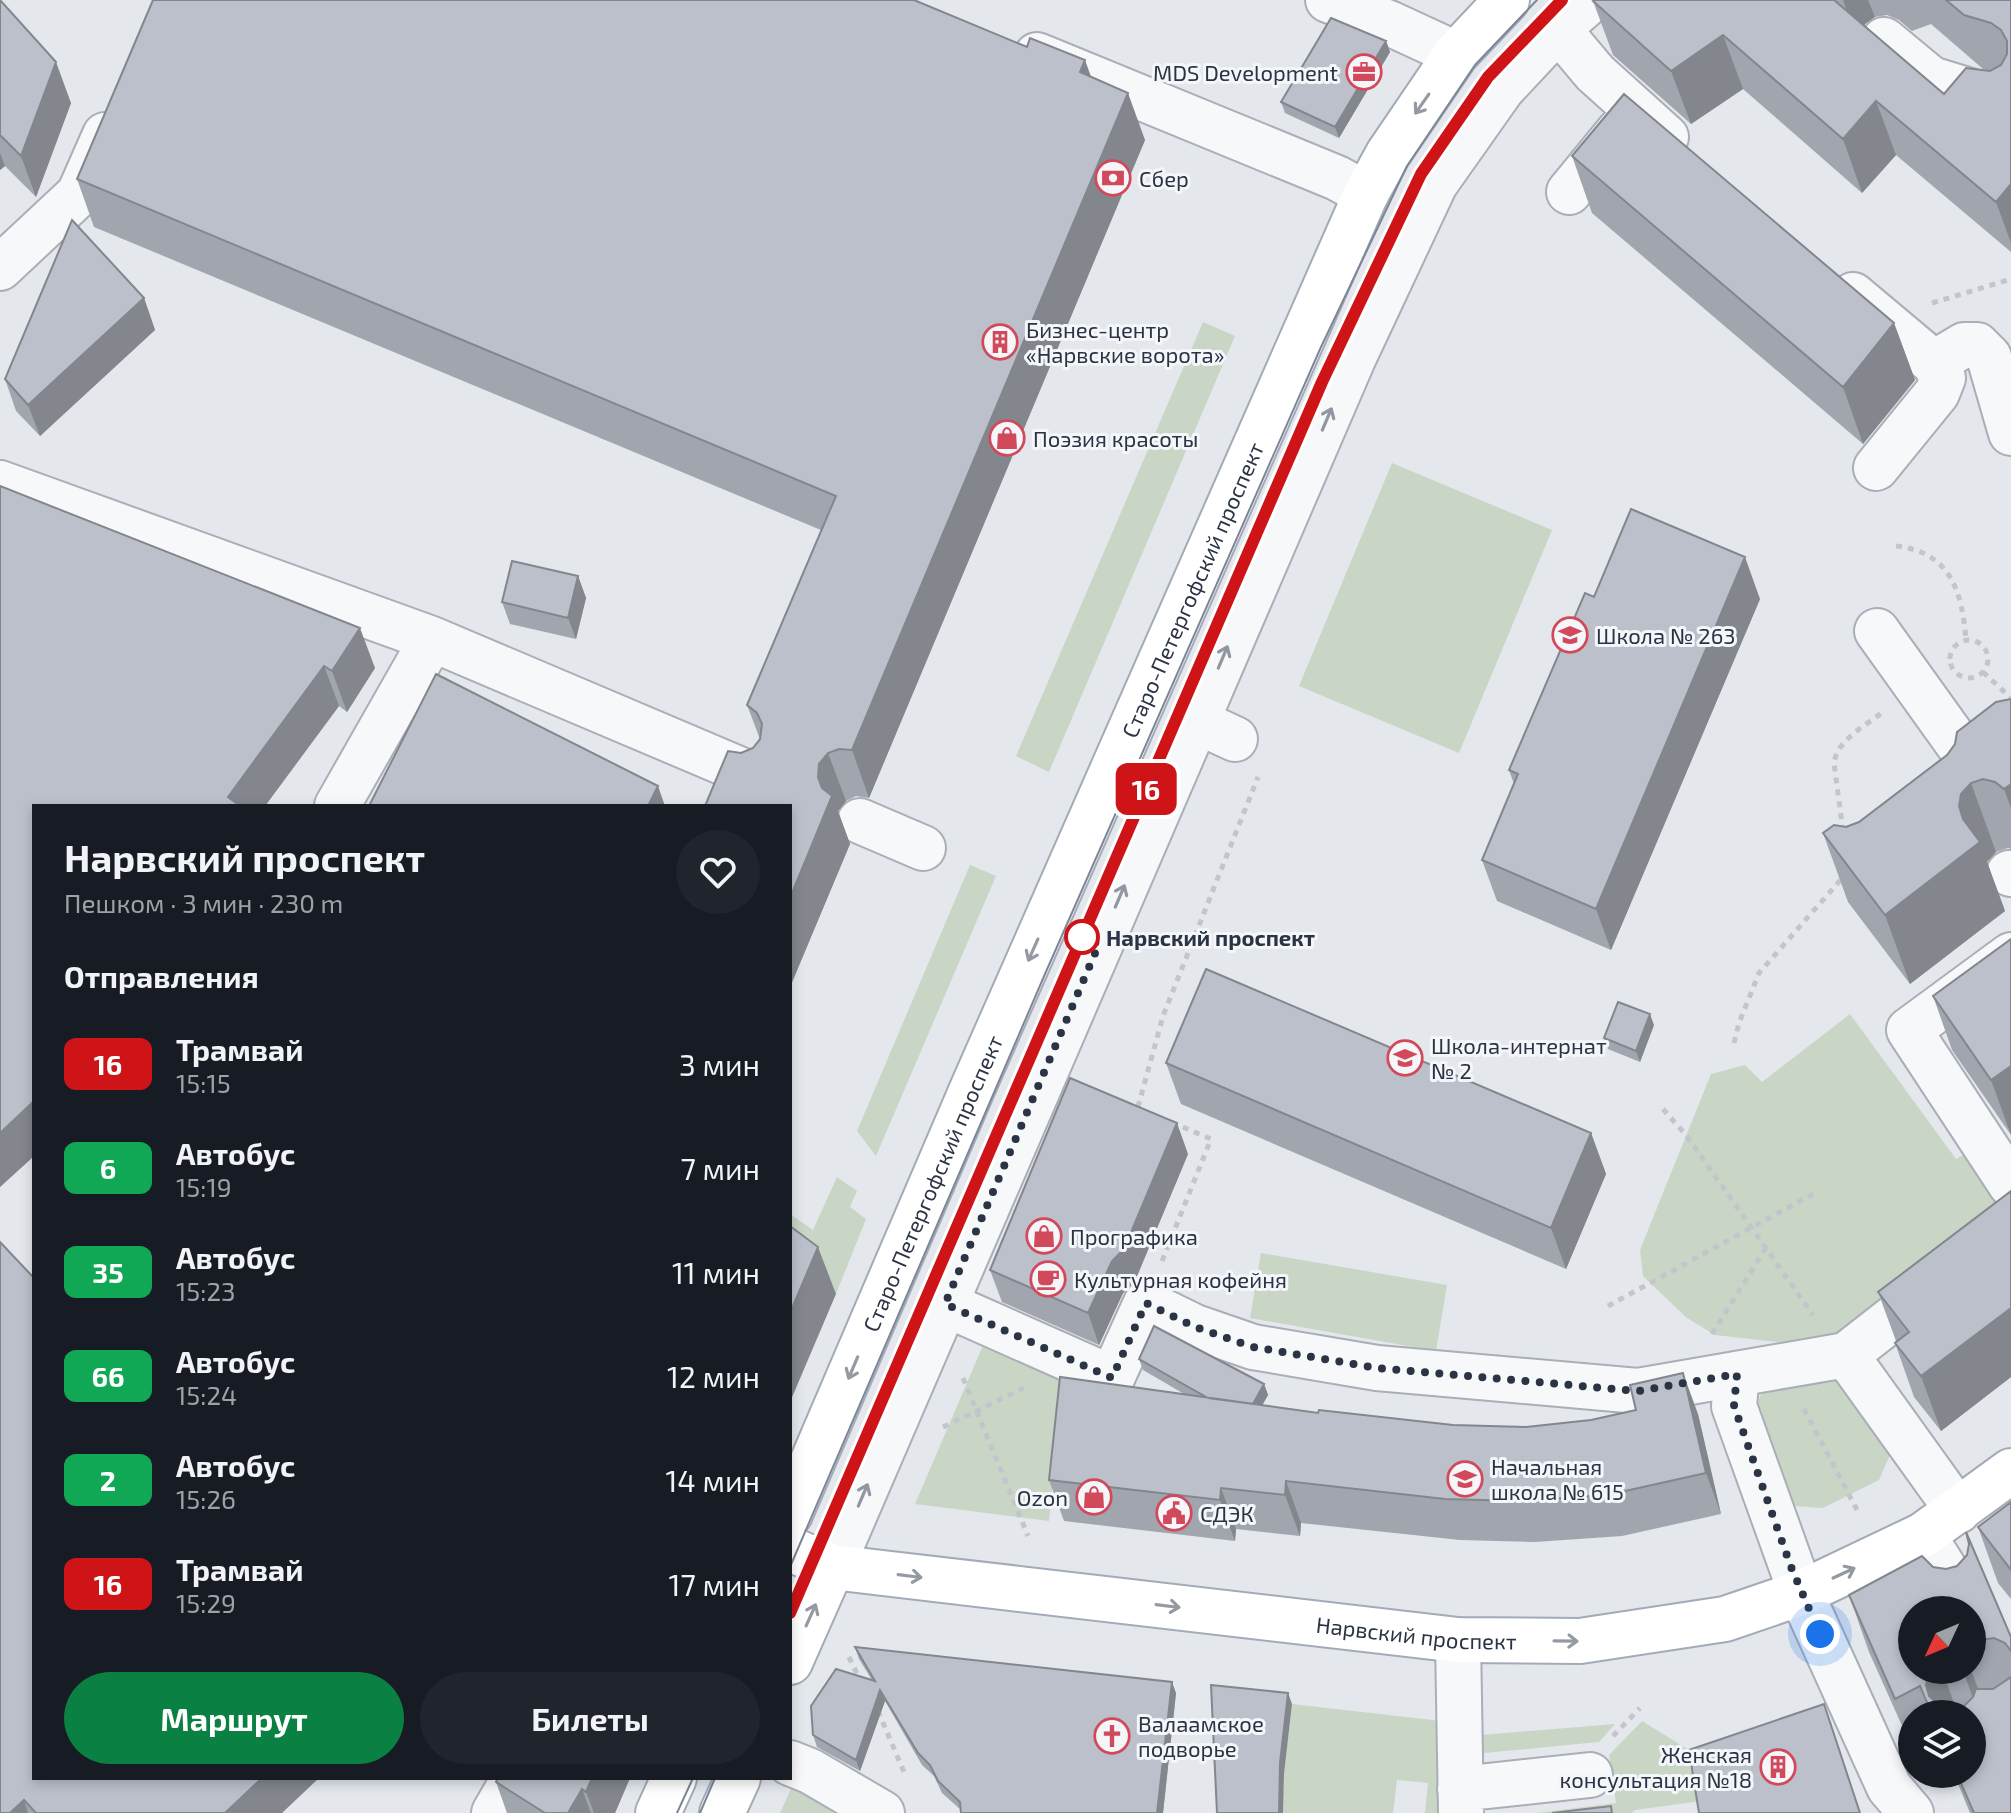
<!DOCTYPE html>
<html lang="ru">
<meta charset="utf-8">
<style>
:root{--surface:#171b24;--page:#20242c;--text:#f1f3f6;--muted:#9ea1a6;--accent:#0b8043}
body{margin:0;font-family:"Exo 2",sans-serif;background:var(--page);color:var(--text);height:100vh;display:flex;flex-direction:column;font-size:30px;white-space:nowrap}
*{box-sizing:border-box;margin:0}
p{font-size:26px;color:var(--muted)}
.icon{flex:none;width:44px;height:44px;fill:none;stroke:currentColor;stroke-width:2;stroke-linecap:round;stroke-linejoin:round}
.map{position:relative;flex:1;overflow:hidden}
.drawer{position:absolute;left:32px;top:804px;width:760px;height:976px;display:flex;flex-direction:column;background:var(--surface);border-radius:0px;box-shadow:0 4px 12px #0003}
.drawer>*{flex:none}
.badge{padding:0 16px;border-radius:12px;font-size:28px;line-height:52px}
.needle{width:52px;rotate:226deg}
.fabs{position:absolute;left:1898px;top:1596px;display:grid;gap:16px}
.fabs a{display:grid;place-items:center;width:88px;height:88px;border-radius:50%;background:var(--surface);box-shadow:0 4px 12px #0003;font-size:40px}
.you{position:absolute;width:40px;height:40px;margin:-20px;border:6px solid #fff;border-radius:50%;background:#1a73e8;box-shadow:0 0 0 12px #1a73e833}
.map>.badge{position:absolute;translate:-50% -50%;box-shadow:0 0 0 4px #fff}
h2{padding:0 32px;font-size:30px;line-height:72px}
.round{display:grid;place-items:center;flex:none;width:84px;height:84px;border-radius:42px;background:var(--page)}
.overview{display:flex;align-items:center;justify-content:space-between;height:136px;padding:0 32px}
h1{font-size:38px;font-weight:700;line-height:60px}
.button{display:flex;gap:16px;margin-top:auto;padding:16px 32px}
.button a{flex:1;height:92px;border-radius:48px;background:var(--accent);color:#fff;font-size:32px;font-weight:700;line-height:92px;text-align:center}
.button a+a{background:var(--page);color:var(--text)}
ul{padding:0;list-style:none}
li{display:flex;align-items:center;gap:24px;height:104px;padding:0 32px}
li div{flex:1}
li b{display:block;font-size:30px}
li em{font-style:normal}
li .badge{min-width:88px;font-weight:700;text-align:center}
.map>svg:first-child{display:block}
.green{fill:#c9d6c5}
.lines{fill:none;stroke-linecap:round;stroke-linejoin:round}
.minor-casing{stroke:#a9aeb7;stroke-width:48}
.major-casing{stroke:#a3abb8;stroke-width:48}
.path{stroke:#c2c5cb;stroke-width:5;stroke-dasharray:6 6;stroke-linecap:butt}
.minor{stroke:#f7f8fa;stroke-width:44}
.major{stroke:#fff;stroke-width:44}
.tram{stroke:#7d8696;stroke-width:2}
.wall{fill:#a1a5ae;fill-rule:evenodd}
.shaded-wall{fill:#83868d}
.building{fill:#bbc0ca;stroke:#83868d;stroke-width:2}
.oneway{stroke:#959aa2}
.oneway2{stroke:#9196a0}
.line-casing{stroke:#fff;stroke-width:18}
.line{stroke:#ce1417;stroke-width:12}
.walk{stroke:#2b3445;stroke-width:8;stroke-dasharray:0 14.4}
.stop-dot{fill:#fff;stroke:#ce1417;stroke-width:4}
.labels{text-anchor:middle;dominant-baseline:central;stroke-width:6;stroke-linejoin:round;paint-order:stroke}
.poi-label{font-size:22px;fill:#2b3445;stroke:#f4f6f9;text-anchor:start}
.street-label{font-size:22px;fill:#2b3445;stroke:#f4f6f9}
.stop-label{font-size:22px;font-weight:bold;fill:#2b3445;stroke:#f4f6f9;text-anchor:start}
</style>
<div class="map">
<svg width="2011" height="1813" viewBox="0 0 2011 1813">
<rect width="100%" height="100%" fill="#e4e7ec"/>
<path class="green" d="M1203,322L1235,336L1049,772L1016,756Z
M1392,463L1552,530L1459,753L1299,686Z
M970,865L996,876L876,1156L857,1131Z
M1850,1014L1956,1159L1974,1149L2011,1205L1843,1339L1812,1346L1715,1335L1687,1318L1643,1276L1640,1250L1711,1074L1745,1065L1762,1082Z
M837,1177L857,1191L850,1207L866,1219L836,1294L790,1260V1214L813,1230Z
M1261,1253L1447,1285L1436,1351L1250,1318Z
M984,1343L1074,1382L1060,1415L1049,1521L915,1504Z
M1840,1378L1892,1450L1879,1480L1823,1508L1793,1506L1752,1420L1762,1391Z
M1292,1704L1441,1721L1443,1813H1425L1428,1783L1397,1780L1393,1813H1282L1284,1774Z
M1642,1721L1694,1753L1701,1801L1635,1810L1632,1813H1537L1616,1803L1609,1755Z
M1615,1724L1599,1742L1484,1753L1482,1735Z
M794,1782L851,1813H780Z"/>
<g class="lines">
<defs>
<path id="minor" d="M1328,0L1389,23L1456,54
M1558,29L1595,73L1666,137
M1884,40L1931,79L2003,101
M1037,55L1337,178L1366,194
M1569,192L1619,131
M0,268L79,194L105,135
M1853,295L1934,363L1943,378L1937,393L1876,468
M1934,363L1964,345H1977L1989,357L2011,433
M0,483L432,639L755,776
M1877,631L1973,765
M1196,721L1235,739
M337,806L432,639
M860,821L923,848
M2009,873L2011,874
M2011,955L1909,1030L2011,1185
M945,1304L1112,1378L1146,1303L1195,1327L1253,1347L1377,1368L1638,1391L1846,1355L1958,1511
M1846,1355L2011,1226
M1737,1374L1734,1406L1801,1593L1889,1787L1911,1813
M1923,1535L1965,1601
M832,1567L1353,359L1435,184L1502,89L1558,29L1591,0
M1458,1640L1461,1813
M790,1763L810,1771L882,1813
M1460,1789L1590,1775
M494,1813L514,1778"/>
<g id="major">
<path id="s1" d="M790,1514L973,1087L1366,194L1388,154L1456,54L1507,0"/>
<path id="s2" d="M790,1549L832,1567L891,1574L1458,1640L1580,1641L1725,1619L1801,1593L1923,1535L2011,1471"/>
<path d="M790,1662L832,1567"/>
<path d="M658,1813L674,1778"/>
<path d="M722,1813L738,1778"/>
</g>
</defs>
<use href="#minor" class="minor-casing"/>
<use href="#major" class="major-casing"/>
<path class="path" d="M1932,303L2011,279
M1896,546C1951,552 1962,592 1966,640
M1950 659a19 19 0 1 1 38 0a19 19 0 1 1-38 0Z
M1983,672L2011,698
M1843,831L1834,763C1837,740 1865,726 1883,712
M1734,1043L1739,1023L1759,973L1844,876
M1138,1107L1163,1016L1258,777
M1663,1109L1686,1135L1813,1315
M1162,1261L1211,1139L1171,1122
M1608,1306L1813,1194
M1712,1334L1767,1246
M963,1378L1028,1536
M1804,1409L1857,1510
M943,1427L1024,1388
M849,1657L859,1678
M878,1711L904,1772
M1613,1736L1640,1708"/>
<use href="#minor" class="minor"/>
<use href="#major" class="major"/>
<path class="tram" d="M790,1567L1045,974L1321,347L1407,166L1475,65L1537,0
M790,1613L1335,353L1421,174L1488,77L1562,0
M677,1813L693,1778
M700,1813L715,1778"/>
</g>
<path class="wall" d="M0,0L71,103L36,197L5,166L0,170Z
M1595,0H2011V252L1896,155L1862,193L1743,89L1691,124L1613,55L1593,1ZM1887,15L1899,20L1912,31L1931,24L1983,69L1990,71L1944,94L1864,26L1865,24L1875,17Z
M1386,41L1390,52L1339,138L1285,113L1281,102Z
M1091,77L1145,140L869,798L856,796L846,801L838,811L850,844L790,987V806L741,753L753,748L760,739L747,705L821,530L94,227L77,179Z
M1572,156L1894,323L1915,380L1863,444L1592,213Z
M144,298L155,330L40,436L16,411L5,379Z
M0,486L375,668L347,712L339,706L265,806H34V1156L0,1187Z
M578,576L586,598L576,639L510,624L502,602Z
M1594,597L1760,599L1611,950L1497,901L1482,860L1514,784L1509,770Z
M2011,699V849L2008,848L1996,852L1987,862L2005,911L1910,984L1848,902L1823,833L1859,822L1947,755Z
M2011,939V1135L1952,1050L1933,996Z
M1654,1025L1640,1062L1608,1049L1604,1038Z
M1166,1063L1591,1133L1606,1174L1566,1269L1181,1104Z
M1188,1154L1135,1281L1123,1293L1099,1345L1002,1302L990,1270Z
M2011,1191V1377L1941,1431L1914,1397L1895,1343L1896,1341L1878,1292Z
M0,1242L282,1813H0Z
M1139,1359L1264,1384L1268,1395L1262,1405L1318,1413L1453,1425L1526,1427L1698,1414L1721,1514L1622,1536L1535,1542L1460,1540L1301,1523L1300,1536L1236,1529L1235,1541L1064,1521L1049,1480L1186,1395L1143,1370Z
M2011,1502V1599L1998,1583L1978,1527Z
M1966,1532L2011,1637V1813H1970L1954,1774H1972V1714H1912V1748L1869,1652L1849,1595L1922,1556L1933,1567L1946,1569L1957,1566L1967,1555L1969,1544ZM1912,1610H1972V1670H1912Z
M855,1647L1176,1693L1163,1813H961V1810L942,1793L934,1776L922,1765L885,1701L860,1771L817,1747L813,1735L872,1680L859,1659Z
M630,1778L615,1813H507L496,1782Z"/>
<path class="shaded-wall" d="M1843,0H1868L1875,17L1865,24L1860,35V48Z
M1723,35L1743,89L1691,124L1671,71Z
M1386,41L1390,52L1339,138L1335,127Z
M1085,60L1102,107L1080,72Z
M56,62L71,103L36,197L21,156Z
M1128,93L1145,140L869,798L852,750Z
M1876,101L1896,155L1862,193L1843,139Z
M0,153L5,166L0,170Z
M2011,184V243L1996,202Z
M144,298L155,330L40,436L28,405Z
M1894,323L1915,380L1863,444L1843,387Z
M1745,557L1760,599L1611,950L1596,909Z
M578,576L586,598L576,639L568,618Z
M360,628L375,668L347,712L332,671Z
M324,666L339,706L265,806H231L228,797Z
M828,753L846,801L838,811L850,844L790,987V898L818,777L819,764Z
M1971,783L1996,852L1987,862L2005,911L1910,984L1885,915L1961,794Z
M2011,784V808L2004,789Z
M658,786L665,806H648Z
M1650,1014L1654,1025L1640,1062L1636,1051Z
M2011,1066V1135L1991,1080Z
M34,1101V1156L0,1187V1133Z
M1177,1123L1188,1154L1135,1281L1123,1293L1099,1345L1088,1313Z
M1591,1133L1606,1174L1566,1269L1551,1228Z
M818,1247L836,1294L790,1402V1313Z
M2011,1308V1377L1941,1431L1921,1376Z
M1683,1373L1698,1414L1721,1514L1706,1473Z
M1264,1384L1268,1395L1249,1429L1245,1418Z
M1286,1481L1301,1523L1300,1536L1285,1495Z
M1221,1488L1236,1529L1235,1541L1220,1500Z
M1932,1670H1942L1958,1714H1936L1926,1685L1929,1672Z
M1963,1670H1971L1985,1707L1980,1718Z
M1172,1682L1176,1693L1163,1813H1157Z
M880,1690L885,1701L860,1771L856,1760Z
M1288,1693L1292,1704L1284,1774L1283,1813H1279L1280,1763Z
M262,1778H319L282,1813H225Z
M592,1778H630L615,1813H594L586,1792Z
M582,1789L591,1813H568Z
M24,1800L28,1813H10Z"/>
<path class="building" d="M0,0L56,62L21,156L0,135Z
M153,0H914L1027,47L1030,38L1085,60L1080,72L1128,93L852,750L839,749L828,753L819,764L818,777L822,788L832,796L790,898V806H705L728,751L741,753L753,748L760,739L762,724L757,713L747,705L836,496L77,179Z
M1595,0H1834L1944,94L1966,68L1990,71L2001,65L2007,54V41L2001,30L1991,23L1964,15L1946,0H2011V184L1996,202L1876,101L1843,139L1723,35L1671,71L1593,1Z
M1331,18L1386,41L1335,127L1281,102Z
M1624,94L1894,323L1843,387L1572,156Z
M72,220L144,298L28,405L5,379Z
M0,486L360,628L332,671L324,666L228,797L240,806H34V1101L0,1133Z
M1631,509L1745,557L1596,909L1482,860L1518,774L1509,770L1585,593L1594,597Z
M512,561L578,576L568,618L502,602Z
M436,674L658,786L648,806H369Z
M2011,699V784L2004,789L1995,782L1983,779L1971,783L1961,794L1959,806L1963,819L1980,842L1885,915L1823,833L1834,825L1846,827L1859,822L1947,755L1955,744L1957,732L1996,702Z
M2011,939V1066L1991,1080L1933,996Z
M1206,969L1591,1133L1551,1228L1166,1063Z
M1618,1002L1650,1014L1636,1051L1604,1038Z
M1070,1078L1177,1123L1124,1249L1112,1261L1088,1313L990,1270Z
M2011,1191V1308L1921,1376L1895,1343L1909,1332L1878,1292Z
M790,1226L818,1247L790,1313Z
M0,1242L34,1278V1778H262L225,1813H36L24,1800L10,1813H0Z
M1154,1326L1264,1384L1253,1404L1208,1398L1139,1359Z
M1683,1373L1706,1473L1607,1495L1520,1501L1445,1499L1286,1481L1285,1495L1221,1488L1220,1500L1049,1480L1060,1377L1318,1413L1319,1410L1453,1425L1526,1427L1591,1420L1636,1410L1630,1385Z
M2011,1502V1570L1978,1527Z
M1966,1532L2011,1637V1651L2005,1643L1994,1638L1981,1640L1972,1646V1610H1912V1670H1932L1929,1672L1926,1685L1929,1696L1940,1706L1952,1709L1964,1706L1973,1697L1976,1689H1993L2011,1677V1813H1974L1957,1774H1972V1714H1932L1920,1686L1895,1699L1849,1595L1922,1556L1933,1567L1946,1569L1957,1566L1967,1555L1969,1544Z
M855,1647L1172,1682L1157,1813H961L960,1802L938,1781L930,1765L918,1753L880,1690L856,1760L813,1735L811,1706L836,1669L875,1681Z
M1211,1685L1288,1693L1280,1763L1279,1813H1217Z
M1824,1704L1860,1813H1699L1689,1750Z
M498,1778H592L586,1792L582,1789L568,1813H545L496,1782Z
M1611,1806L1612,1813H1552Z"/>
<defs><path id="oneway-shaft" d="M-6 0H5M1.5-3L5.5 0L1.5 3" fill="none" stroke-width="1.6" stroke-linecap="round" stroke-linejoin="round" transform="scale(2)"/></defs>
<g class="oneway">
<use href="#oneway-shaft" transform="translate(1422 104) rotate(125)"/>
<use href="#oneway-shaft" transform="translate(1033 950) rotate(114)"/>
<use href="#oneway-shaft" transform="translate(853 1368) rotate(113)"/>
<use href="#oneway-shaft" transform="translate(1844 1573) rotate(-25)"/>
<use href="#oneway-shaft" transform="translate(910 1576) rotate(7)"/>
<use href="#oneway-shaft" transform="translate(1168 1606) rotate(7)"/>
<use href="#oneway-shaft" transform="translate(811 1615) rotate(-66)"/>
<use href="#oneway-shaft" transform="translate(1566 1641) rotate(1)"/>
</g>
<g class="oneway2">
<use href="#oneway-shaft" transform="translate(1327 419) rotate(-67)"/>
<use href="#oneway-shaft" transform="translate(1223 657) rotate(-67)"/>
<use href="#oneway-shaft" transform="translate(1120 896) rotate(-67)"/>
<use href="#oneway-shaft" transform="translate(863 1495) rotate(-67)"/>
</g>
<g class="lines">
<defs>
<path id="line" d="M790,1613L1322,382L1421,174L1488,77L1562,0"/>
</defs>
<use href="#line" class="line-casing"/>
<use href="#line" class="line"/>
<path class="walk" d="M1082,937L1099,944L945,1304L1112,1378L1146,1303L1195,1327L1253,1347L1377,1368L1638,1391L1737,1374L1734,1406L1791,1567L1820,1634"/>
</g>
<defs>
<symbol id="office-ring" viewBox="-11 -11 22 22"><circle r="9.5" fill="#f4f6f9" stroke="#d1495b" stroke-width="1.5"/><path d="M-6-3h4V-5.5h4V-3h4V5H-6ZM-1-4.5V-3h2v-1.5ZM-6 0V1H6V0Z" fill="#d1495b"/></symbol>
<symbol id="bank-ring" viewBox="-11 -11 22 22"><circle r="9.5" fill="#f4f6f9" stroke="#d1495b" stroke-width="1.5"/><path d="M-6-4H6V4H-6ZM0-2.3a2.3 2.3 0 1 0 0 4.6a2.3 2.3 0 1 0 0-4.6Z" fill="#d1495b"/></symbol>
<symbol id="building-ring" viewBox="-11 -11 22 22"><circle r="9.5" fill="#f4f6f9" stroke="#d1495b" stroke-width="1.5"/><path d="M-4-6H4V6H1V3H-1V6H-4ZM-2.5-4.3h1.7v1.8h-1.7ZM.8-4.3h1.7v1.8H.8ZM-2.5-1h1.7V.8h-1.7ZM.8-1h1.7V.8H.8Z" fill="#d1495b"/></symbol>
<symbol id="shop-ring" viewBox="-11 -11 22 22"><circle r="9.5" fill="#f4f6f9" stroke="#d1495b" stroke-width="1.5"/><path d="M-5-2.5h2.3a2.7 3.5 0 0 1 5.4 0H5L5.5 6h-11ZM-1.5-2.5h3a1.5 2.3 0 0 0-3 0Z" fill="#d1495b"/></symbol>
<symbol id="school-ring" viewBox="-11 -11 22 22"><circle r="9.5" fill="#f4f6f9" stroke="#d1495b" stroke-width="1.5"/><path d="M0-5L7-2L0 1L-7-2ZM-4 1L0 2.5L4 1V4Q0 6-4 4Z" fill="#d1495b"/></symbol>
<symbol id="cafe-ring" viewBox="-11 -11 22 22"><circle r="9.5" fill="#f4f6f9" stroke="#d1495b" stroke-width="1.5"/><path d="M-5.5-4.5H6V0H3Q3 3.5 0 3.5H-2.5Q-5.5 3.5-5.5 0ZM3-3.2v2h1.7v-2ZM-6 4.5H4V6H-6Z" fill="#d1495b"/></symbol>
<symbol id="civic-ring" viewBox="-11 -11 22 22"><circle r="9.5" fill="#f4f6f9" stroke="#d1495b" stroke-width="1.5"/><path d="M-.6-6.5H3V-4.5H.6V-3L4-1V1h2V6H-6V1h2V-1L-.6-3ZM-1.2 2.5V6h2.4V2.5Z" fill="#d1495b"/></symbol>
<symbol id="church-ring" viewBox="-11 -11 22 22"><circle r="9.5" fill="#f4f6f9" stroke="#d1495b" stroke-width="1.5"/><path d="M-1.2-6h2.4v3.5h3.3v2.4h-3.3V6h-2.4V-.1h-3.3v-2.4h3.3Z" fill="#d1495b"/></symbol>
</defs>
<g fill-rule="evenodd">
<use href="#office-ring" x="1344" y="52" width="40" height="40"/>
<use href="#bank-ring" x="1093" y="158" width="40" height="40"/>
<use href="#building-ring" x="980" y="322" width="40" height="40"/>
<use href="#shop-ring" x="987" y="418" width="40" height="40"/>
<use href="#school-ring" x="1550" y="615" width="40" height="40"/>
<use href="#school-ring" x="1385" y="1038" width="40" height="40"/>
<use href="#shop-ring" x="1024" y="1216" width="40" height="40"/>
<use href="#cafe-ring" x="1028" y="1259" width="40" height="40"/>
<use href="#school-ring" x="1445" y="1459" width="40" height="40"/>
<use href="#shop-ring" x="1074" y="1477" width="40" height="40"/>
<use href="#civic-ring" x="1154" y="1493" width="40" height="40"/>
<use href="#church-ring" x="1092" y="1716" width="40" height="40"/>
<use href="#building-ring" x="1758" y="1747" width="40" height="40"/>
</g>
<circle class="stop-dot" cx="1082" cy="937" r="16"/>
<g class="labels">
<g class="poi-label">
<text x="1338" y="72" text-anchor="end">MDS Development</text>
<text x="1139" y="178">Сбер</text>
<text x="1026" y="329">Бизнес-центр<tspan x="1026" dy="25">«Нарвские ворота»</tspan></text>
<text x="1033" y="438">Поэзия красоты</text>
<text x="1596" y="635">Школа № 263</text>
<text x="1431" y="1045">Школа-интернат<tspan x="1431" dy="25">№ 2</tspan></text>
<text x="1070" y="1236">Прографика</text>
<text x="1074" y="1279">Культурная кофейня</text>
<text x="1491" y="1466">Начальная<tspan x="1491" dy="25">школа № 615</tspan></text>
<text x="1068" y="1497" text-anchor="end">Ozon</text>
<text x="1200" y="1513">СДЭК</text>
<text x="1138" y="1723">Валаамское<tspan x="1138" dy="25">подворье</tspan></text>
<text x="1752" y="1754" text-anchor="end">Женская<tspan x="1752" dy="25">консультация №18</tspan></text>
</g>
<g class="street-label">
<text stroke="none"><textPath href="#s1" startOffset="1008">Старо-Петергофский проспект</textPath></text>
<text stroke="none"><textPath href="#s1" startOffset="360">Старо-Петергофский проспект</textPath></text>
<text stroke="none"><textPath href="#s2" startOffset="634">Нарвский проспект</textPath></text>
</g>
<g class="stop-label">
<text x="1106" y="937">Нарвский проспект</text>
</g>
</g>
</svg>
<div class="fabs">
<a><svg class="needle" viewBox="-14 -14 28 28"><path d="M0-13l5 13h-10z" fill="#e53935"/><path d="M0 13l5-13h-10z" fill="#9ea1a6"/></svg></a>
<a><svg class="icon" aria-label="layers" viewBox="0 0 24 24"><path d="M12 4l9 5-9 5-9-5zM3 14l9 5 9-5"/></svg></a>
</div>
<div class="you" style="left:1820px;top:1634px"></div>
<b class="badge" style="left:1146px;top:789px;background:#ce1417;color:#fff">16</b>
<section class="drawer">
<div class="overview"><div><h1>Нарвский проспект</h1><p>Пешком · 3 мин · 230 m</p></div><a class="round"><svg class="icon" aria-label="heart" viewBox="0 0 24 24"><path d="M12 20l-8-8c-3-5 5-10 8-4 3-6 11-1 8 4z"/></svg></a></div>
<h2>Отправления</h2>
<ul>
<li><span class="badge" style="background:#ce1417;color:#fff">16</span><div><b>Трамвай</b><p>15:15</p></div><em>3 мин</em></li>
<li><span class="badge" style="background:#10a855;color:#fff">6</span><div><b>Автобус</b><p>15:19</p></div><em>7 мин</em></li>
<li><span class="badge" style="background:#10a855;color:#fff">35</span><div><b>Автобус</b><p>15:23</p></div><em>11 мин</em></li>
<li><span class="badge" style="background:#10a855;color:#fff">66</span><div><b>Автобус</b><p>15:24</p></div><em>12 мин</em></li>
<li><span class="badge" style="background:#10a855;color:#fff">2</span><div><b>Автобус</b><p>15:26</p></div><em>14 мин</em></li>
<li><span class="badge" style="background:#ce1417;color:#fff">16</span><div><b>Трамвай</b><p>15:29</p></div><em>17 мин</em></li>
</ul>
<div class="button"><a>Маршрут</a><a>Билеты</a></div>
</section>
</div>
